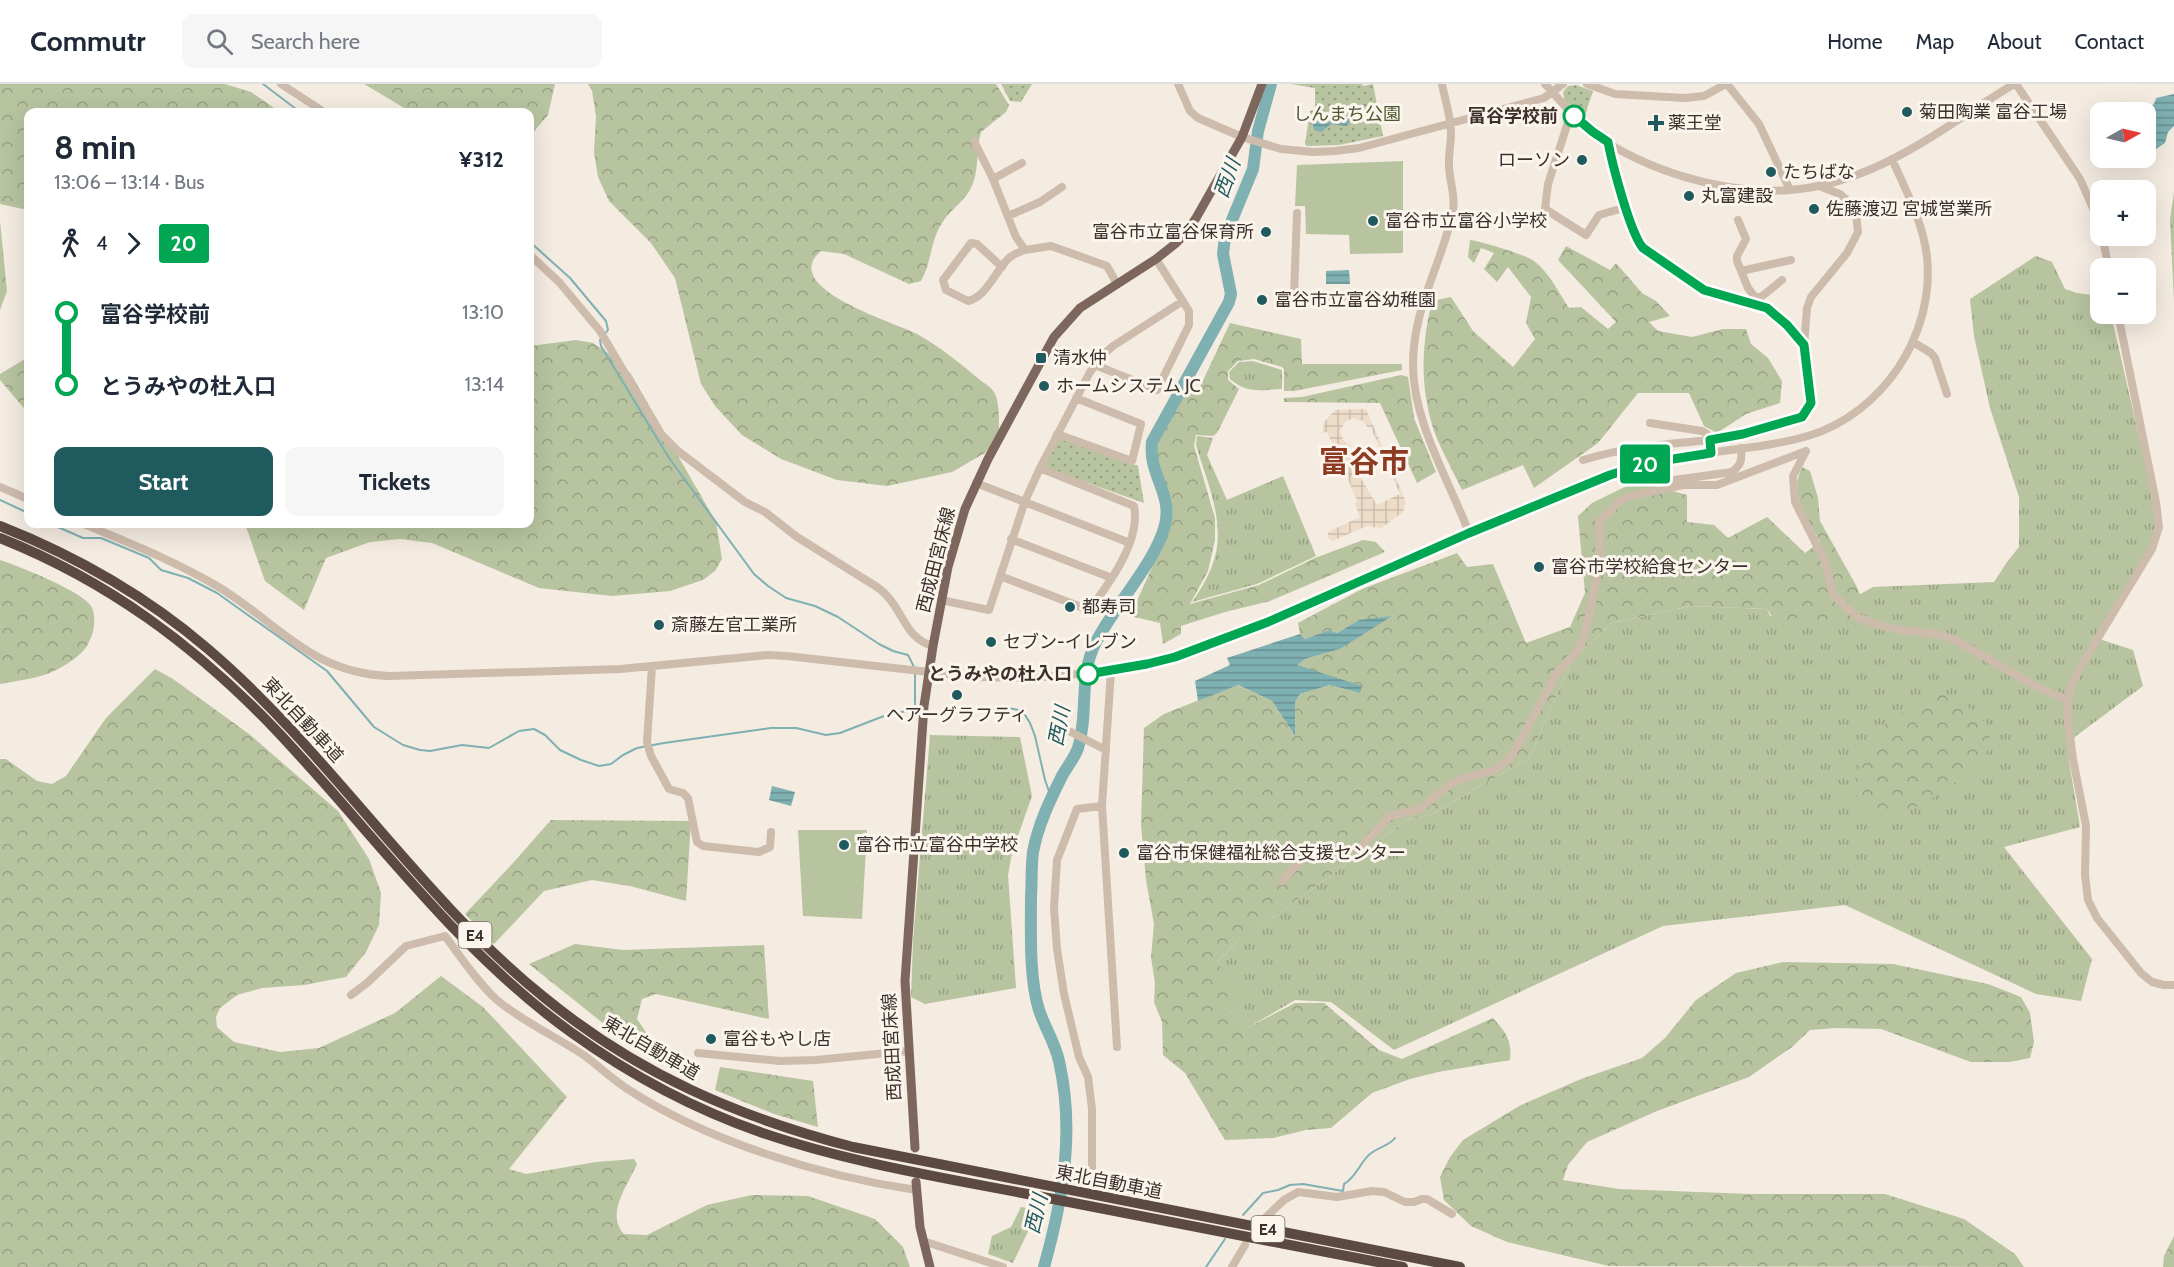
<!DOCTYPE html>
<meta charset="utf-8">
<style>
:root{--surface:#fff;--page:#f6f6f7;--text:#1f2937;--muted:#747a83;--line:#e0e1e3;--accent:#1f5a5e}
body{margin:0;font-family:Cabin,"Noto Sans JP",sans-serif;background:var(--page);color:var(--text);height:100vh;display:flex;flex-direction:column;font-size:22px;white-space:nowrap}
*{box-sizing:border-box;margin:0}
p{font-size:20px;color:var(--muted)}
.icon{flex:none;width:33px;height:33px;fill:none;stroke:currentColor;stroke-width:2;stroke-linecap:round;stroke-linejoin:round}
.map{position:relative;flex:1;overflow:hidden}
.side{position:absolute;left:24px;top:24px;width:510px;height:420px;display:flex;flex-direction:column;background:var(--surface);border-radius:12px;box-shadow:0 6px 24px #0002}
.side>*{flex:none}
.badge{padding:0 12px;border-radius:4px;font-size:21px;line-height:39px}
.needle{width:39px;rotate:82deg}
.tools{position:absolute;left:2090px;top:18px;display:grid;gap:12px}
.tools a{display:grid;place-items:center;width:66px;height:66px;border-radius:12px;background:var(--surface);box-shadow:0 6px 24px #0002;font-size:30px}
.map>.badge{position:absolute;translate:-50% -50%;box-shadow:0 0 0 3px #fff}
.legs{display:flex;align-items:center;gap:9px;height:66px;padding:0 30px;font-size:20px}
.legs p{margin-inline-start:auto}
.overview{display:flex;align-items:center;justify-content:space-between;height:102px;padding:0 30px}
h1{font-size:33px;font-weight:700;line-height:45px}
.primary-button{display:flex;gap:12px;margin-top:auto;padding:12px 30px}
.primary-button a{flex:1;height:69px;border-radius:12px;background:var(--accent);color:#fff;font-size:24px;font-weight:700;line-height:69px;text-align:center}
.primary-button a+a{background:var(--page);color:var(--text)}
ul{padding:0 30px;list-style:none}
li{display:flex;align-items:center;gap:21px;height:72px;font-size:22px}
li i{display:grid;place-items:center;width:9px;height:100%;margin:0 8px;background:currentColor}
li i::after{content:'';width:15px;height:15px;margin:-8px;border:4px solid;border-radius:50%;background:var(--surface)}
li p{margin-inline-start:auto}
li:first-child i{background:linear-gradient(#0000 50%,currentColor 0)}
li:last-child i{background:linear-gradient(currentColor 50%,#0000 0)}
header{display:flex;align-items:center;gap:36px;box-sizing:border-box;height:84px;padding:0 30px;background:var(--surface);border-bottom:2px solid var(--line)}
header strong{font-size:28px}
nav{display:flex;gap:33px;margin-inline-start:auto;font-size:21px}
.search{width:420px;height:54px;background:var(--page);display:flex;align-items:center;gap:15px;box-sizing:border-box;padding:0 21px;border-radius:12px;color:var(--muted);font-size:22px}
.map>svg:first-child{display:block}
.grass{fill:url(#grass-tufts)}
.forest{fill:url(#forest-crowns)}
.park{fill:url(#park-dots)}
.garden{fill:#b8c4a0}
.plaza{fill:url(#plaza-grid);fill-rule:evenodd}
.water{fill:url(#water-rules)}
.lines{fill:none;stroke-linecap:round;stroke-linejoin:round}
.stream{stroke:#7fb0b2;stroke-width:2}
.river{stroke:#7fb0b2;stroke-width:12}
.minor{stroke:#cdbbac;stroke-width:8}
.major{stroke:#7d675c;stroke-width:9}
.highway{stroke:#5c4a42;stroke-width:10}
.line-1-casing{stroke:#fff;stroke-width:14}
.line-1{stroke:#00a651;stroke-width:9}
.poi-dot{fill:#1f5a5e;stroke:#fbf5ee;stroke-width:2}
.stop-1-dot{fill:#fff;stroke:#00a651;stroke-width:3}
.labels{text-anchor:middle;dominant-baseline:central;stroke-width:6;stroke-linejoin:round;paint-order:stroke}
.shield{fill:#fbf5ee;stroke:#756b66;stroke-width:1.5}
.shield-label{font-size:16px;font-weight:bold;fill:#3b302b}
.poi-label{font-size:18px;fill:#3b302b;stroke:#fbf5ee;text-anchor:start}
.park-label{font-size:18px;fill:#4a5a2e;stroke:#fbf5ee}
.stop-label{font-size:18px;font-weight:bold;fill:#3b302b;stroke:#fbf5ee;text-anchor:end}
.street-label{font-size:18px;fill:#3b302b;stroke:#fbf5ee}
.water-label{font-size:20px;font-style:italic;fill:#1f5a5e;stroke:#fbf5ee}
.town-label{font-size:30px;font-weight:bold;fill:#8c3b22;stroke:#fbf5ee}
</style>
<header>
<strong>Commutr</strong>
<div class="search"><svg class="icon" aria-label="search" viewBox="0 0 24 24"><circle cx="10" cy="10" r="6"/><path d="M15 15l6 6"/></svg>Search here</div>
<nav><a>Home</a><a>Map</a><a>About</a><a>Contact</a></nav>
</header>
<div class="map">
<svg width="2174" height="1183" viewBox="0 0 2174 1183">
<defs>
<pattern id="grass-tufts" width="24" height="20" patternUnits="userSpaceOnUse" patternTransform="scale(1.5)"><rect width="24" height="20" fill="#b8c4a0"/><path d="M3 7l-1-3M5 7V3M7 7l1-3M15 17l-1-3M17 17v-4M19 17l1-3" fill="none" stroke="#97a083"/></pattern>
<pattern id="forest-crowns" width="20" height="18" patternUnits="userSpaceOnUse" patternTransform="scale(1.5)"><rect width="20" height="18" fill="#b8c4a0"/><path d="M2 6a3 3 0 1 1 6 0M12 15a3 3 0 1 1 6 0" fill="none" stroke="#97a083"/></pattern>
<pattern id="park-dots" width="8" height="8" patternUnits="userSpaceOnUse" patternTransform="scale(1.5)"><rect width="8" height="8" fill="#b8c4a0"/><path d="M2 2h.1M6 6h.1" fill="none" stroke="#97a083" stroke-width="1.8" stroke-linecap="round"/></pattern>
<pattern id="plaza-grid" width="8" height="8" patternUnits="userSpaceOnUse" patternTransform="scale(1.5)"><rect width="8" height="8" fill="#ecdcc8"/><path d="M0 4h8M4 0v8" fill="none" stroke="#cbbdac"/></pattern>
<pattern id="water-rules" width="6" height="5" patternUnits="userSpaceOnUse" patternTransform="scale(1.5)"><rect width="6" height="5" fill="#7fb0b2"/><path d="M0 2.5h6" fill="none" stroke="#699091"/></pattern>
</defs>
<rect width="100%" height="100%" fill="#f4ebe1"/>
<path class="grass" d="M2036,172L2052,178L2065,205L2077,209L2100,212V230H2111L2139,353L2159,432L2156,454L2099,555L2133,566L2143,602L2068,658L2069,677L2080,743L2004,763L2092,875L2081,917L2036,910L1845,821L1663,842L1394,966L1331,918L1295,916L1249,943L1225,923L1217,878L1236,859L1240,851L1271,835L1407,736L1432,730L1529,674L1572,576L1612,539L1690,522L1767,525L1770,532H1803L1844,519L1873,503L1994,498L2007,478L2019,463V413L1990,324L1974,252L1970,215Z
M1253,277L1282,286V305C1260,306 1247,310 1230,295L1229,288L1239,278Z
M1197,352L1213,354L1207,371L1227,416L1283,392L1316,472L1257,500L1192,518C1200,507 1207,495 1212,482C1228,442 1207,399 1196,361Z
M930,651L1020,653L1032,712L1012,769L1008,791L1016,904L925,920L911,913L913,857Z
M1021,1123L1033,1125L1034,1135L1013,1179L988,1170L992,1152L1011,1143Z"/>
<path class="forest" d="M0,0H225L251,8L280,28H28V126L0,120Z
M364,0H555L548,31L530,52V28H411Z
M588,0H996L1009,21L1006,28L981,48C976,65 979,84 973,99C967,116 954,122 944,136C930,155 932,178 921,197L909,200L844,170L821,167C777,204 896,239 917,250C940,263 960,279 980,296C984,299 991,303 994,308C1000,317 999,341 999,353L985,369L952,388L887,402L837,396L781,375L742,351L715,322L701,300L675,194L651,159L609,117L598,93L594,68L596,32L592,7Z
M2174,108V217L2170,136Z
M0,137L7,207L0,226Z
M1470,156C1483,158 1524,170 1534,177C1549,188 1559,209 1569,224L1581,223L1608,245L1616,238L1558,176L1566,162L1610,186L1616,179L1642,209L1656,217L1670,232L1649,238L1658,247L1692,253L1723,245H1746L1751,260L1768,274L1782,297L1780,319L1746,330L1717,349L1704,342L1689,309H1638L1598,359L1534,404L1523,381L1462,406C1452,384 1437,360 1431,337C1420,296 1422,259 1432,217L1451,213L1473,247L1513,283L1535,255L1526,239L1531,213L1508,183L1497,198L1484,185L1494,169L1481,164L1474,179L1468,173Z
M1230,239L1301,255L1302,280H1402V286L1294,307H1284V285L1282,283L1254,275L1238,277L1228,287V296L1239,305L1217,349L1213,352L1196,351L1194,362L1215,434V456L1208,487L1190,520L1259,501L1315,474L1363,456L1376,458L1385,468L1270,517L1225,528L1181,542V550L1163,560L1160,539L1130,532L1170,444V418L1159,391L1155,369L1161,347L1184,312L1199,305Z
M576,256L593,259L608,269L631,290L716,438L722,475L715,487L703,496L670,507L612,512L539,504L432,459L400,455L370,458L326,474L304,526L265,497L245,440H530V262Z
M28,273V329L0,296V290Z
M1401,291L1408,293L1414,334L1436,388L1417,399L1380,319L1284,318V314L1302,313Z
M1802,383L1810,387L1818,414L1820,437L1857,503L1860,511L1845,519L1858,531L1818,552L1803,532L1777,540L1767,525L1690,522L1612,539L1572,576L1529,674L1432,730L1407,736L1271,835L1240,852L1236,859L1217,878L1238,907L1225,923L1249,943L1295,919H1324L1379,966L1402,975L1493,934C1506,949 1512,955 1510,976L1438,988L1410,995L1372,1009L1331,1044L1306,1046L1273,1054L1225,1056L1185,989L1163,971L1162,938L1154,918L1155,899L1151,873L1154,840L1146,796L1141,741L1144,644L1164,630L1237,601L1272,617L1294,651L1295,618L1300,610L1330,601L1360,609L1296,581L1305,575L1340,565L1359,536L1337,549L1329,546L1305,555L1300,550L1298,539L1362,505L1457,469L1467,483L1493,480L1526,559L1570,543L1585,509L1578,432L1592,419L1637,397L1687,411V438L1714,441L1728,454L1767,433L1805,469L1820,458C1807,433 1788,412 1802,383Z
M0,476C18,482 82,507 91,522C98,534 93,555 84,566C78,573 63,583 54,587C41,594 15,597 0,600Z
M155,585L173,595L249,650L338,727L369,775L381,809L379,841L366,868L346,893L304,901L262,904L237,911L220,924L216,933L217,943L234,958L280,968L319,964L395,929L441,892L483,923L567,1013L509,1085L526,1090L596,1078L634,1075L637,1080C628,1101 605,1130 624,1150L647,1151L707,1121L752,1111L808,1112L875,1135L903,1163L910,1183H0V675H6L37,697L52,700L66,692L106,634Z
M1938,605L1961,617L1987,640L1991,662L1971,688L1926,718L1894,734L1872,733L1858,720L1855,694L1863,673L1881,643Z
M551,736L691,737L686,817L630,802L592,796L544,807L494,860L465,830L513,779Z
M575,860L623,866L764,861L769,935L656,910L642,915L637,935L656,963L658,978L624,956L529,880Z
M1783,878L1893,880L1988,900L2021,913L2030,929L2034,958L2030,974L2009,978H1971L1881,945L1836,944L1810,946L1792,963L1749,993L1657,1027L1587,1058L1568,1081L1563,1096L1619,1105L1750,1110H1885L1964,1135L2015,1170L2024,1183L1609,1182L1507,1158L1471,1142L1444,1116L1440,1093L1450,1073L1463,1056L1521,1021L1581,995L1642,974L1665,954L1696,916L1736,889Z
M720,983L813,997L818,1043L774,1030L715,1006Z
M2174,1152V1183H2163L2164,1172Z"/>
<path class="park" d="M1001,0H1032L1021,18L1010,17Z
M1291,0H1362L1363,2L1373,0L1383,52L1339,61L1307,62L1305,60L1310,27L1315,26V4Z
M1576,1L1593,7L1585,31L1577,24L1565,18L1563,8L1568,2Z
M1059,352L1138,382L1144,419L1046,384L1044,380Z"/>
<path class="garden" d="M1403,77V169L1350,170L1349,151L1306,150L1305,122H1295L1297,81Z
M798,746H867L862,835L803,832Z"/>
<path class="plaza" d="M1366,325L1406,418L1403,428L1381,444L1367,442L1332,457L1328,453V448L1360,433L1355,420L1357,416L1327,348L1322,349L1325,337L1335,326ZM1353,334L1363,337L1368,344L1370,342L1400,410L1377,421L1347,371L1343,375L1339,367L1351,362L1343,356L1340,347L1345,338Z"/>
<path class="water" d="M2174,10V42L2168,48L2165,59L2156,65L2153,57L2145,52V28H2137C2146,24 2154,25 2156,14Z
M1336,28L1345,29L1350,35L1349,40L1346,42L1331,40L1321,48L1314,46L1313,41L1315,37L1320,36L1326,39L1329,37L1330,30Z
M1349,186L1350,200H1326V187Z
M1392,532L1340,565L1305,575L1297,581L1362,602L1360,609L1330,601L1300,610L1295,618V652L1272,617L1238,601L1198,617L1195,597L1230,581L1227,574L1300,550L1305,555L1329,546L1337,549L1359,536Z
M772,702L795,708L791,722L769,716Z"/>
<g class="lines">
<path class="stream" d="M263,0L300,28
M530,158L570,194L606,237L608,246L600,256L601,262L669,374L754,490L768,502L786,514L815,522L838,533L879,560L893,567L908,571L914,583
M0,416L28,429
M51,440L83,454H101L149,474L161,486L188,494L217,509L327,587L374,643L403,661L420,666L430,667L462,661L489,664L519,647L534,645L545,651L560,666L581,676L599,682L611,680L623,671L637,664L664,659L771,644H796L826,651L840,649L884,632L915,625L922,627
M915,589V625
M928,628L940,630L1009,624L1018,626L1025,631L1030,639L1035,652L1045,696L1051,713
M1243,1131L1263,1109L1278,1106L1290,1101L1303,1100L1343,1107L1344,1100C1356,1094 1360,1078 1370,1070C1378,1063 1389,1062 1395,1054
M1206,1183L1225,1155"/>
<path class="river" d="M1044,1183C1063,1115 1075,1047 1059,977C1055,959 1045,944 1039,926C1029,894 1031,848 1031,813C1032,799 1031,783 1033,768C1038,741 1050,716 1062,692C1067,683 1075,673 1078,664C1089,629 1078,592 1096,558C1114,522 1156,478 1165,441C1173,410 1148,390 1152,358L1229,218L1231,210L1223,170L1225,153L1253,85L1258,47L1271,0"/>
<path class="minor" d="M281,0L324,28
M1178,0L1190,27L1198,34L1242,53L1281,65L1313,68L1335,67L1359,64L1544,14L1563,0
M1545,0C1561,17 1575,35 1593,49C1646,87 1725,111 1790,106C1817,104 1845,96 1869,86C1921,64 1966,29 2014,0
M1587,0L1615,10L1685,14L1704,12L1726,0
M1727,0L1759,40L1790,106
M2016,0L2080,95L2100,140
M1571,29L1548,100L1545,125L1586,151L1599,131L1627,123
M974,57L993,95L1016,153L1025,166L1051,162L1107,182L1117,200
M1608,58C1612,80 1630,149 1643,164L1704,206L1767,224L1787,241L1804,261
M993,95L1022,79
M1297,129L1294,212L1424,213
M1008,132L1040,118L1062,103
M1738,136L1746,155L1737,172V177L1748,204L1755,213L1756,220
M2102,152L2109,184
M530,171L559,198L600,247L661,350L678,367L745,418L765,428L797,453L877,503C881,506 885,509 888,513C904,531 907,555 933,562
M1002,183L977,160L971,159L943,196L946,206L968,217C986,213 995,188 1008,175C1012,171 1019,168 1025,166
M1741,187L1791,176
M1755,213H1761L1782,196
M2118,230L2156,418L2159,443L2152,465L2078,587L2070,605L2067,629L2073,675L2086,742L2085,791L2088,816L2097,834L2141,889L2152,898L2164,901H2174
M1913,258L1931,269L1935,274L1947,310
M1095,281L1157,306L1189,241V227L1156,175
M1057,350L1132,377L1141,340L1076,314
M1806,367L1793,392L1795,418L1826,480L1833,511L1859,534L1888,544L1942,551L1955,556L2039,604L2068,616
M1711,369L1710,356L1743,350L1802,333L1811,319L1804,261L1807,224L1811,213L1847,169L1858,148L1856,129L1849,118L1840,110L1819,102
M1583,376C1625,363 1667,360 1710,356L1707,350L1702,347L1650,339
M976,399L1130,459
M0,403L28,415
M1663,406L1662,401L1667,397L1732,388C1742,380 1742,376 1741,364
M84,440C129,459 175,477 217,502C279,539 310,589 389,592L620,585L768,571L787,572L974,593L1032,594L1111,587L1175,573L1268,538L1469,449C1449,396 1413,338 1413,281C1413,224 1440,184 1452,131C1457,112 1448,96 1449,77C1449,68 1451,59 1451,49C1451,33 1445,16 1442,0
M1469,449C1527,424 1586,396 1647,380C1699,366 1756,367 1808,352C1883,329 1935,251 1927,173C1923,138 1906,107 1892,75
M1011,455L1112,494
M1000,492L1089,526C1109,500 1141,457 1134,422L1040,384
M941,516L989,526L1025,417L1040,384L1090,288L1105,269L1113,262L1183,217
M652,582L647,658L651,672L669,705L683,709L688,714L697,758L703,762L759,768L770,763L771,748
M1111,587L1102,722L1117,963
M1065,645L1106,666
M1282,797L1302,775L1310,771L1361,763L1390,732L1420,725L1448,702L1464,694L1495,686L1508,676L1520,658L1556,590L1577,567L1585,551L1600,478L1599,438L1616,420L1627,413L1683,401H1717L1806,367
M351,911L367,899L406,862L445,852C461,873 477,898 497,916C523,938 557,953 585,972C600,983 613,996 629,1006C709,1058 821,1092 916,1106
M698,969L780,977L816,976L908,967
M1092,1090V1025L1088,993L1079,973L1064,910L1057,865L1054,824L1057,776L1077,725L1102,722
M1263,1136L1284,1116L1298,1108L1337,1113L1372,1107L1384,1108L1405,1118H1414L1422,1115H1427L1452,1130
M923,1157L1003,1183
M1232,1183L1245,1161"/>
<path class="major" d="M915,1064L905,897L924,622L933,562L948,483L965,425L988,375L1054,253L1080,224L1156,175L1175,160L1185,150L1196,134L1242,53L1262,0
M916,1098L920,1143L930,1183"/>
<path class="highway" d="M0,442C76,472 145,511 208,565C331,670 418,812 545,914C638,990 738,1033 853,1063L1460,1183
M0,454C108,497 194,561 274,644C372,747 455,865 572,949C629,990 694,1025 760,1048C853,1080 952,1095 1048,1114C1166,1137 1284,1160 1403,1183"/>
</g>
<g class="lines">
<defs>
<path id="line-1" d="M1088,590L1147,580L1175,573L1268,538L1469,449L1610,391L1648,379L1711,369L1710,356L1743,350L1802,333L1811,319L1804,261L1787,241L1767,224L1704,206L1643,164C1630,149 1612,79 1608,58L1593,48L1574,32"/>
</defs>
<use href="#line-1" class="line-1-casing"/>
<use href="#line-1" class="line-1"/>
</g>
<g class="poi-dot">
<circle cx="1907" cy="28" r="6"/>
<path d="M1653 30h6v6h6v6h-6v6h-6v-6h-6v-6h6z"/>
<circle cx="1582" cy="76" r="6"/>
<circle cx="1771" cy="88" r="6"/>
<circle cx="1689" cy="112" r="6"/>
<circle cx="1814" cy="125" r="6"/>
<circle cx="1373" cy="137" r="6"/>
<circle cx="1266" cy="148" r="6"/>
<circle cx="1262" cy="216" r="6"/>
<rect x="1035" y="268" width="12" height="12" rx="3"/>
<circle cx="1044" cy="302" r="6"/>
<circle cx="1539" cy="483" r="6"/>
<circle cx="1070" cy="523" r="6"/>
<circle cx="659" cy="541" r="6"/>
<circle cx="991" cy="558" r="6"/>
<circle cx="957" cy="611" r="6"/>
<circle cx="844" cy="761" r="6"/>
<circle cx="1124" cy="769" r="6"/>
<circle cx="711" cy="955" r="6"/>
</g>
<g class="stop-1-dot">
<circle cx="1574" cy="32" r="10"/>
<circle cx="1088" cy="590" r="10"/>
</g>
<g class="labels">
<g class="shield">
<rect x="458.5" y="838" width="33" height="26" rx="4.5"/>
<rect x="1251.5" y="1132" width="33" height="26" rx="4.5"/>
</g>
<g class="shield-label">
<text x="475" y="851">E4</text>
<text x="1268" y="1145">E4</text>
</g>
<g class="poi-label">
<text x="1919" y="28">菊田陶業 富谷工場</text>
<text x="1668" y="39">薬王堂</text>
<text x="1570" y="76" text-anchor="end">ローソン</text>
<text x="1783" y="88">たちばな</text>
<text x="1701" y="112">丸富建設</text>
<text x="1826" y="125">佐藤渡辺 宮城営業所</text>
<text x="1385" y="137">富谷市立富谷小学校</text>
<text x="1254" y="148" text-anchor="end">富谷市立富谷保育所</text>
<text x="1274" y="216">富谷市立富谷幼稚園</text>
<text x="1053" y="274">清水仲</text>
<text x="1056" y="302">ホームシステム JC</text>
<text x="1551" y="483">富谷市学校給食センター</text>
<text x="1082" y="523">都寿司</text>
<text x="671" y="541">斎藤左官工業所</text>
<text x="1003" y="558">セブン-イレブン</text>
<text x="957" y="631" text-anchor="middle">ヘアーグラフティ</text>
<text x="856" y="761">富谷市立富谷中学校</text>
<text x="1136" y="769">富谷市保健福祉総合支援センター</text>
<text x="723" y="955">富谷もやし店</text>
</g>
<g class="park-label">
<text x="1347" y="30">しんまち公園</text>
</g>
<g class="stop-label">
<text x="1558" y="32">富谷学校前</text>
<text x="1072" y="590">とうみやの杜入口</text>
</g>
<g class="street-label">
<text transform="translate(936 476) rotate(-76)">西成田宮床線</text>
<text transform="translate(303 636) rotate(47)">東北自動車道</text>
<text transform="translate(892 963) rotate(-93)">西成田宮床線</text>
<text transform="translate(651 964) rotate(30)">東北自動車道</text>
<text transform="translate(1109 1098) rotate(11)">東北自動車道</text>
</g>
<g class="water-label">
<text transform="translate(1227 94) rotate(-70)">西川</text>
<text transform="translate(1059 642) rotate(-79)">西川</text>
<text transform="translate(1036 1130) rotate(-77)">西川</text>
</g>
<g class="town-label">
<text x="1364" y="377">富谷市</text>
</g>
</g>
</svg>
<div class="tools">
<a><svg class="needle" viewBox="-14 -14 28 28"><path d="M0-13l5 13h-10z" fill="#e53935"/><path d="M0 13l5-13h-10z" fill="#747a83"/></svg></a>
<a>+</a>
<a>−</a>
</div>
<b class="badge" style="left:1645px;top:380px;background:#00a651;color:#fff">20</b>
<section class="side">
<div class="overview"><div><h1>8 min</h1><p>13:06 – 13:14 · Bus</p></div><b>¥312</b></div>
<div class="legs"><svg class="icon" aria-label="walk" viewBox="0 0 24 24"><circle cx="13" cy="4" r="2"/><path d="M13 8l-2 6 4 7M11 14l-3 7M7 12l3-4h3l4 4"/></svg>4<svg class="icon" aria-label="forward" viewBox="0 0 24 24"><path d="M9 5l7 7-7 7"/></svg><b class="badge" style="background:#00a651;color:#fff">20</b></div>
<ul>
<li><i style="color:#00a651"></i><b>富谷学校前</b><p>13:10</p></li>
<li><i style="color:#00a651"></i><b>とうみやの杜入口</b><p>13:14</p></li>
</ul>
<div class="primary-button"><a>Start</a><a>Tickets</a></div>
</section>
</div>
